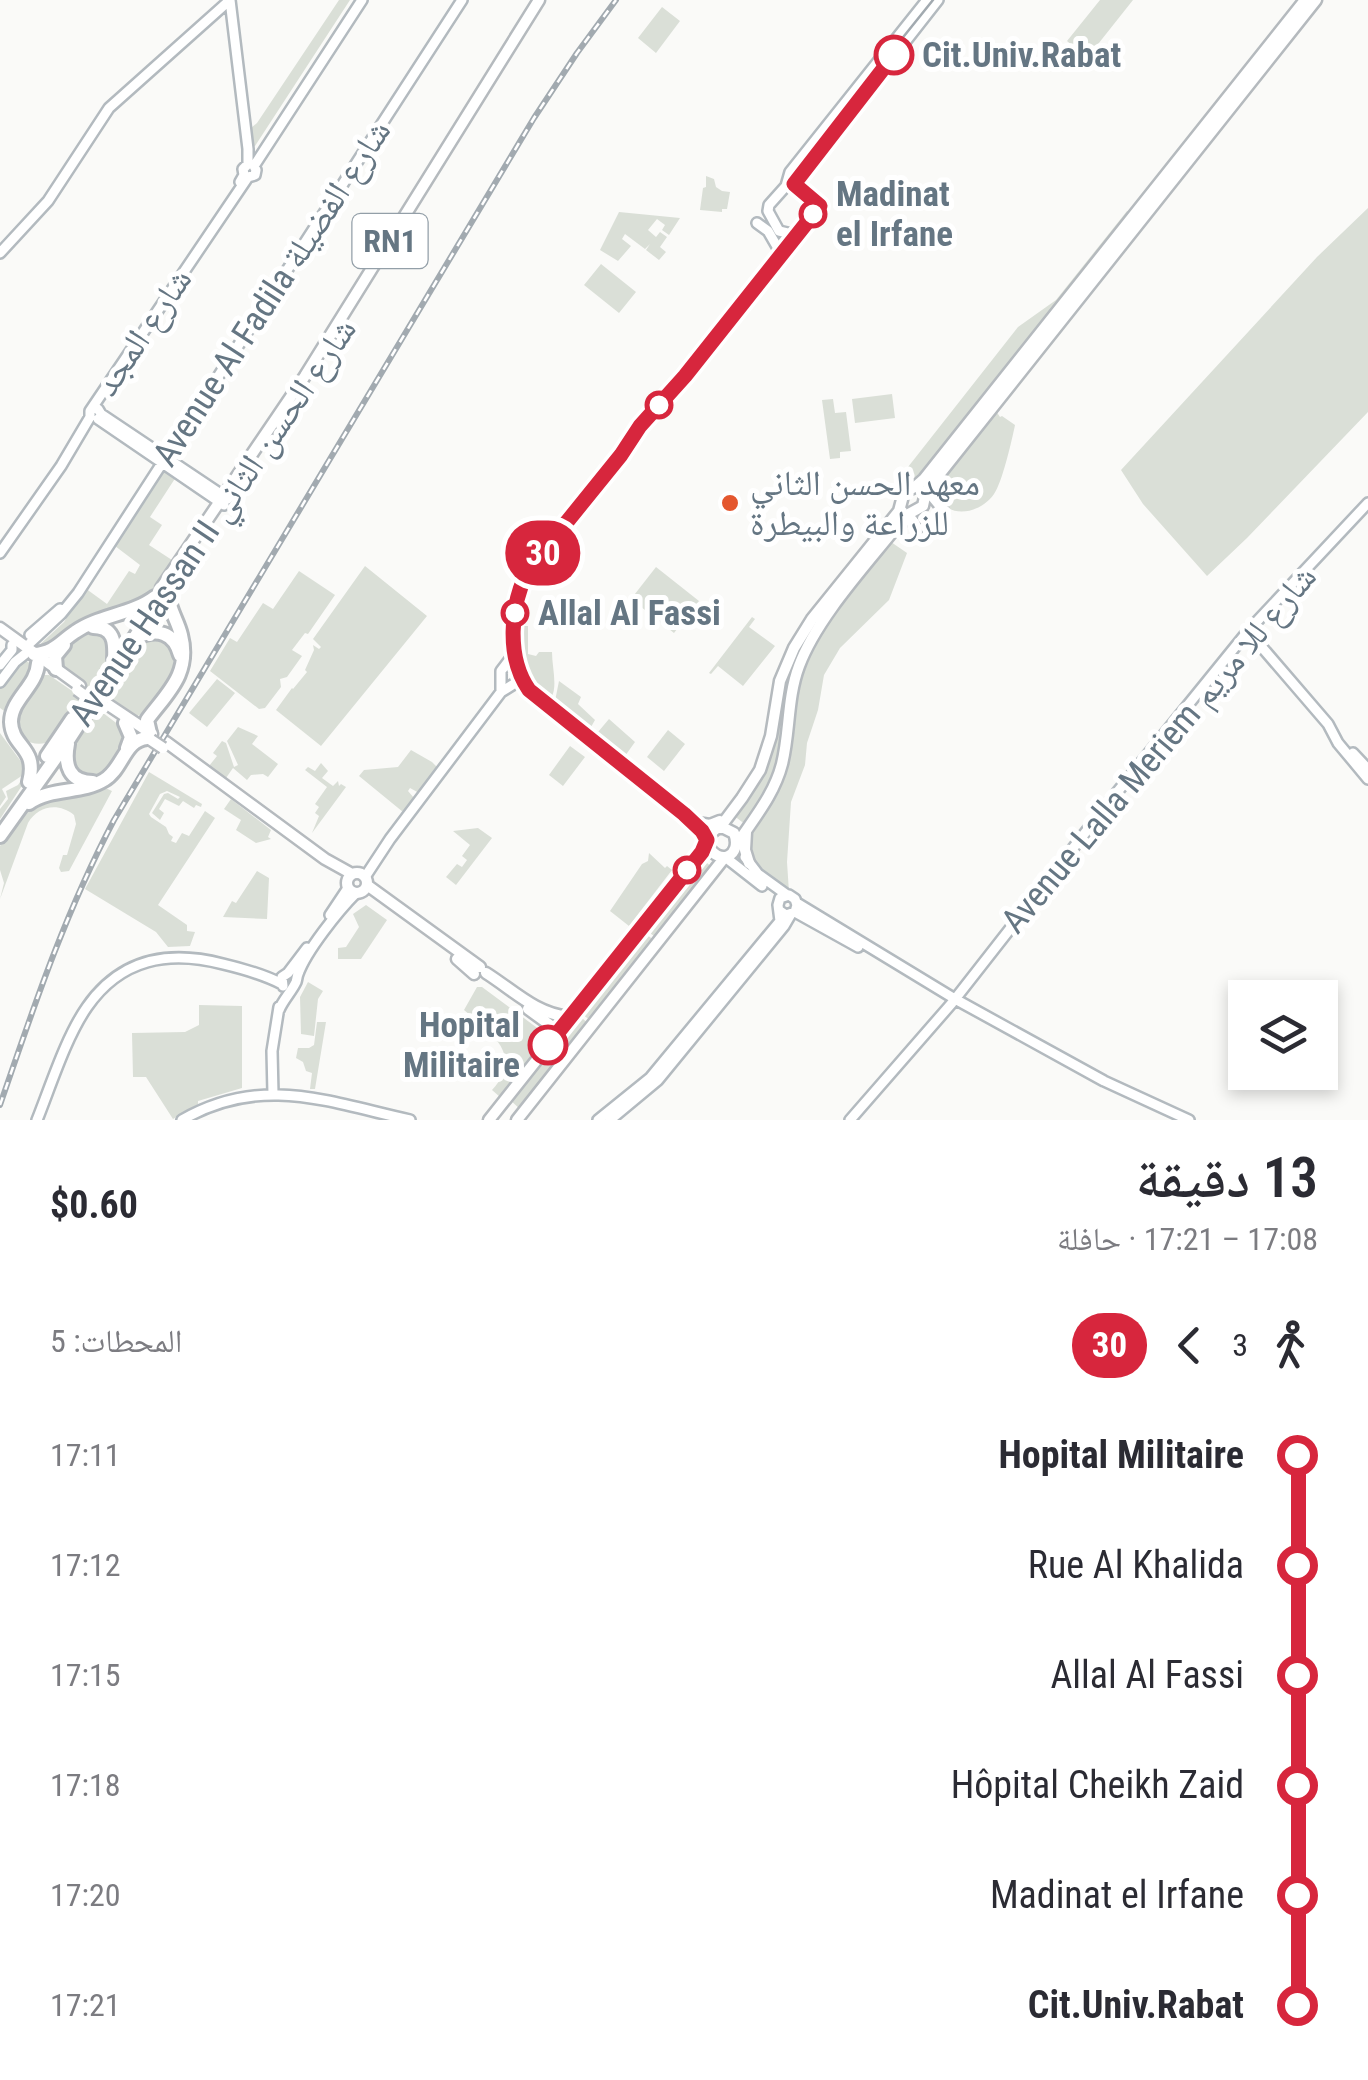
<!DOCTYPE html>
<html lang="ar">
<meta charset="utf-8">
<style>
:root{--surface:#fff;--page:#f7f7f7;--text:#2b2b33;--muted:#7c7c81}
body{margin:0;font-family:"Roboto Condensed","Noto Naskh Arabic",sans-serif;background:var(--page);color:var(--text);direction:rtl;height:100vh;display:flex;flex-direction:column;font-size:38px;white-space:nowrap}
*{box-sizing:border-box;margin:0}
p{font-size:32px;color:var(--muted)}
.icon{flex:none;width:55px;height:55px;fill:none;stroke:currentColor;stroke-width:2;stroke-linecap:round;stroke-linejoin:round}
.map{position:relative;height:1120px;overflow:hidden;direction:ltr}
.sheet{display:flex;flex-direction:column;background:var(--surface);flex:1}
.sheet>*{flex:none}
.badge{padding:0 20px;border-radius:32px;font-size:35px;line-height:65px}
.tools{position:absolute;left:1228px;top:980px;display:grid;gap:20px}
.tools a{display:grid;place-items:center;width:110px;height:110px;border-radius:0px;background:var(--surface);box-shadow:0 5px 15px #0003;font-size:50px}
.map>.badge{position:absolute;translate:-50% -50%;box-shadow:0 0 0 5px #fff}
.legs{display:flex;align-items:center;gap:15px;height:110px;padding:0 50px;font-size:32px}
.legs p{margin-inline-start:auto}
.headline{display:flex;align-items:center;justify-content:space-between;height:170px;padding:0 50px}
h1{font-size:55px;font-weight:600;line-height:75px}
ul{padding:0 50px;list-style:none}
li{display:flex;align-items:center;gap:35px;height:110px;font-size:38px}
li i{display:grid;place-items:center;width:15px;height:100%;margin:0 12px;background:currentColor}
li i::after{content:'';width:25px;height:25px;margin:-12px;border:8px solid;border-radius:50%;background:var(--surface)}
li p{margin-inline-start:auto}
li:first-child i{background:linear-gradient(#0000 50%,currentColor 0)}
li:last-child i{background:linear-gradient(currentColor 50%,#0000 0)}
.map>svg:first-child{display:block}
.green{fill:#dadfd7}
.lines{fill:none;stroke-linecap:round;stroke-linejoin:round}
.secondary-casing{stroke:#b3babf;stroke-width:14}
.primary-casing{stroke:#b5babe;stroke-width:15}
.highway-casing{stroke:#b4b9bd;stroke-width:18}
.secondary{stroke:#fff;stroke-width:9}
.primary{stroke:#fff;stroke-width:10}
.highway{stroke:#fff;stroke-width:12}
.tram{stroke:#a2aab0;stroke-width:2.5}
.rail-casing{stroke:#a2aab0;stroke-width:6}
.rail{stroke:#fff;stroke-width:2.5;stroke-dasharray:8;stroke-linecap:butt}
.primary-bridge-casing{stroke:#b5babe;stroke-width:15;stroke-linecap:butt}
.primary-bridge{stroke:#fff;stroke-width:10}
.line-1-casing{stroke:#fff;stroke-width:22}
.line-1{stroke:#d7263d;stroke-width:15}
.stop-1-dot{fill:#fff;stroke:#d7263d;stroke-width:5}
.poi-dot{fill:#e4572e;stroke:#fff;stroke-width:4}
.labels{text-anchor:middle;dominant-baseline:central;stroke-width:10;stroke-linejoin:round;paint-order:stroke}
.shield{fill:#fff;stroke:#939fa8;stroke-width:2.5}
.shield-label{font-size:32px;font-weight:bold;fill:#657683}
.stop-label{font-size:35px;font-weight:bold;fill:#657683;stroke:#fff;text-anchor:start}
.street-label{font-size:35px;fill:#657683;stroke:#fff}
.poi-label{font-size:35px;fill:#657683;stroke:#fff;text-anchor:start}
</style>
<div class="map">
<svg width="1368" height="1120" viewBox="0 0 1368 1120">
<rect width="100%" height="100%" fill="#fafaf8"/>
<path class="green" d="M339,0H350L255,146L252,147L251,128L257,123Z
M1100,0H1133L1087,58L1067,41Z
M662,7L680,21L656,53L638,38Z
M706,176L714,179L716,187L722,191L730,192L727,209H722V212L700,210L703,188L706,187Z
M1368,208V412L1247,538L1207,576L1143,504L1121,470L1317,257Z
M1127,211L1130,213L918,479L904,484L897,481L1018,327L1056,300Z
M619,212L680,218L669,235L662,230L665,225L657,219L648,230L656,237L660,232L667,237L660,247L666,252L659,260L646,250L650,244L645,249L625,234L622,239L631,246L618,261L600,250Z
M601,264L636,292L619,313L584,285Z
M892,394L895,418L855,423L852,399Z
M833,399L835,413L846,412L851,451L840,452V458L830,459L822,400Z
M996,411L1000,417L1002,416L1015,425C1012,440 1002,483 994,494C984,509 960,518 945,506C941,503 938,498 935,493L936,486Z
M164,470L176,477L150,517L162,525L149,545L172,560L173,564L152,597L57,645L36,648L64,622L85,588L107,604L129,571L135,574L140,565L115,546Z
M891,542L907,553L889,600L840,648L824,675L818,710L807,743L805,765L791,802L787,862L789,892L786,893C771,880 752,868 749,847C747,829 777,798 783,780C794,750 790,719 797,689C812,630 854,588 891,542Z
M365,566L427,616L321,746L276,710L292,688L293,689L307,672L305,670L314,650L313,645L319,649L321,647L313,639Z
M656,567L699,601L674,633L631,599Z
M299,571L335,595L308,634L305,633L292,650L302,656L287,677L280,679L281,687L265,708L259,709L210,671L230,638L237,642L263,603L273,609Z
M752,617L755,619L749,627L775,646L743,686L718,666L711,674L709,673Z
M519,626H528V654L536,656L539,652H552C552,667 558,687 551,698C514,669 523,670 519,626Z
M91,630L105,632L112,659L90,691L59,666L58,658L76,639Z
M150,635L173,644C175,652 178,659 176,668C172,684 151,712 135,717L100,696L137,641Z
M801,640L806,643L772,782L746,825L733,815L752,791L782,684Z
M22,658L34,666L7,713L0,708V685Z
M43,675H49L84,699C75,712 66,729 54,739C40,749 18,743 16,724C14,707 33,686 43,675Z
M217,679L235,693L207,727L189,713Z
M559,681L581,697L578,704L595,720L591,727L585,725L555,701Z
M94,706L128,732L127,744L102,777L81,779L68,754Z
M609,719L635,742L625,756L600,737L598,732Z
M238,727L258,736L252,744L278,764L268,777L263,774L251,775L247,780L233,768L226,778L209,766L217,756L213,753L222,741L226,743L234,767L238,765L227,741Z
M668,730L685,744L664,771L647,757Z
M0,733L28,771L27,778L0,819V809L8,799L6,791L18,785L26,773L2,789L6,797L0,806Z
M570,746L585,757L563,786L549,775Z
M411,750L432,762L438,768L419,793L410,788L408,791L414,798L403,812L359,776L364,770L398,767Z
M321,763L328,771L322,778L333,786L338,781L339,786L341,784L346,787L312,833L319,816L315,813L319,807L315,804L327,787L305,770L308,767L315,771Z
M149,772L202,804L201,807L196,805L194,808L183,801L179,806L165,799L159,809L164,813L160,820L152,813L164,794L168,793L178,799L180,797L167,791L160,794L149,814L151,817L166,827L169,834L173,837L171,841L176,843L182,833L189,836L205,811L215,818L158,905L187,925V931L195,932L190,946L168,947L156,932L85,889Z
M101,786L112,791L69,871L61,872L59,868L63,855H67L76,824L74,815C58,802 38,806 28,823L0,899L4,883L0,870V846L30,804Z
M231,799L271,830L268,837L271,839L256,843L236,830L241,820L224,809Z
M478,828L492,838L456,885L446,877L457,864L462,867L467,860L462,856L470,845L453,831Z
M649,853L665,868L667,866L672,870L629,926L610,911L642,864L648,861Z
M701,858L713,868L657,938L644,929Z
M257,871L269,878L267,919L223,917L232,901L236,903Z
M366,905L387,920L361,959H338V948L346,947L359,927L353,914Z
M642,931L655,941L591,1021L578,1011Z
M308,982L323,991L318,999L314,1036L301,1034L300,997Z
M477,987H482L540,1030L542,1044L500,1097L492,1090C525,1055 490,1032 464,1010Z
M199,1005L242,1006V1088L198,1101V1104L173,1119L146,1077H133L132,1033L185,1032L199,1025Z
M576,1013L589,1024L521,1110L509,1099Z
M317,1022H326L315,1089H310L312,1073L306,1071L303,1062L296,1058L298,1048H309L314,1045Z"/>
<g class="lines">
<defs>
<path id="secondary" d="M230,0L248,149V164L243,169L244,175L240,182
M790,184L786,186L769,205L768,211L779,231L796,235
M794,184L938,0
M786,186L790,172L927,0
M757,223L768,231L779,250
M0,253L48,201L109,108L230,0
M98,409L101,414L228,499
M98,419L224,505
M0,553L61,466L90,417V411L248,177L255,175L256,170L254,166L362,0
M1248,631L1328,724L1338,743L1368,779
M30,635L60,609
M30,643L61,614L78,593L462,0
M0,665L12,650V645
M0,682L15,662L25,654
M501,692V671L514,654
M1353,753L1368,769
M707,840L702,831L684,814L529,690L520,677L516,663L514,623L519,591L528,571L622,454L640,426L685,376L820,206L794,184
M725,857L762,886
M745,857L758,874L787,895
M365,877L390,839L501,692L517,682L520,677
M797,903L955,999L1104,1081L1189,1120
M795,912L858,947
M330,915L348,888
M283,986L282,977L288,973L307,948
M279,1010C283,1000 292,991 296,982C297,979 297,976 298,974C306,951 339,910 356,893
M273,1094L272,1051L279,1007
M37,1120C51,1085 66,1037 87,1007C121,958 169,950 223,964C244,969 263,974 282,984
M182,1120C262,1074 328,1102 410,1120
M598,1120L650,1078L780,921L778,905L780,898L789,895L795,899L797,905L795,912L786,915L780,911
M610,1120L658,1080L784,926L791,914
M850,1120L952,1003L1110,801L1248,631L1368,503"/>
<path id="primary" d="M933,483V497L942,508
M902,520H912L917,528
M161,588L305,376L539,0
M0,628L80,686
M107,704L152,734
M166,742L325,859L352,874
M697,823L710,825L720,821
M746,832L745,850L749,863
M707,844C718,867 743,857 734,833L724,828H717
M737,844C754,818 774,795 782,764C790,732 787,698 799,666C818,615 871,560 905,516L923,506L926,492L931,485L1316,0
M347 883a10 10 0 1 1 20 0a10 10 0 1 1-20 0Z
M367,885L480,967
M457,959L474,974
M486,973C513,990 536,1014 569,1017
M528,1009L550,1025L555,1035
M489,1120L702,852L709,835L724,822L742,798L760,770L771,736L780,681L794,648L812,619L899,511L904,492L915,487L924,479L1305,0
M517,1120L725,857"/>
<path id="highway" d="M93,627C114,627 115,642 114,659
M137,637C157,628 174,632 180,655
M34,654C54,653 60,642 75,632C99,615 131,615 155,597
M56,669L55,656L64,645
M125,723L131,737L127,748
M150,733L147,720C167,693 191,674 181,635C177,618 167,608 169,590
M68,744C64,765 69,782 93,782
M47,756L72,719
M29,782C38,747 12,748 11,722C11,699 37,686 38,663
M29,803C52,787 82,794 104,780C123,769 124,740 147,738
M0,836L69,739L169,585"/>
</defs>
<use href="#secondary" class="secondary-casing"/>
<use href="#primary" class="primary-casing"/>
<use href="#highway" class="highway-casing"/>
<use href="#secondary" class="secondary"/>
<use href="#primary" class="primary"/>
<use href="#highway" class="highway"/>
<path class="tram" d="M794,173L933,0"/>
<defs>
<path id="rail" d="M0,1105C34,1006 65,913 114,820L534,118L577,53L616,0"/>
</defs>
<use href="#rail" class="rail-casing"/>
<use href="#rail" class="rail"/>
<defs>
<path id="primary-bridge" d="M77,690L103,709
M151,740L163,748"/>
</defs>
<use href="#primary-bridge" class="primary-bridge-casing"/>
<use href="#primary-bridge" class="primary-bridge"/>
</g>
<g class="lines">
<defs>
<path id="line-1" d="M548,1045L702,852L707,840L702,831L684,814L529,690C506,657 510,606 528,570L621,455L640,426L685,376L820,206L794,184L894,55"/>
</defs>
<use href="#line-1" class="line-1-casing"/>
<use href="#line-1" class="line-1"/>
</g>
<g class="stop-1-dot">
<circle cx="894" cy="55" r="18"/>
<circle cx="813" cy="214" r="12"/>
<circle cx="659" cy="405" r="12"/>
<circle cx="515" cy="613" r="12"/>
<circle cx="687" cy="870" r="12"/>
<circle cx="548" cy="1045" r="18"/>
</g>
<circle class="poi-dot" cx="730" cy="503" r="10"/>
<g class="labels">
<rect class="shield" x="352.5" y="214" width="75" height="54" rx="8"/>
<g class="shield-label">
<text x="390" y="241">RN1</text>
</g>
<g class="stop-label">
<text x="922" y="55">Cit.Univ.Rabat</text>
<text x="836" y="194">Madinat<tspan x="836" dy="40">el Irfane</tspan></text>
<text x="538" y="613">Allal Al Fassi</text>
<text x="520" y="1025" text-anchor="end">Hopital<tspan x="520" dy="40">Militaire</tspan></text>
</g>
<g class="street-label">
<text transform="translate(272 293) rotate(-57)">Avenue Al Fadila شارع الفضيلة</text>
<text transform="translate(143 332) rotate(-56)">شارع المجد</text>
<text transform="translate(213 522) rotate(-56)">Avenue Hassan II شارع الحسن الثاني</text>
<text transform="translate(1159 749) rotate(-50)">Avenue Lalla Meriem شارع للا مريم</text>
</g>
<g class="poi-label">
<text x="750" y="483">معهد الحسن الثاني<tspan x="750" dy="40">للزراعة والبيطرة</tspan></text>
</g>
</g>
</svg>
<div class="tools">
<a><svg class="icon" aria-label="layers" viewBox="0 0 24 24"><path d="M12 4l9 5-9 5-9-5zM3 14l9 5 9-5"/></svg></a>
</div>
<b class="badge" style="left:543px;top:553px;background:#d7263d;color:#fff">30</b>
</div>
<section class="sheet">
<div class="headline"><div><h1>13 دقيقة</h1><p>17:08 – 17:21 · حافلة</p></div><b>$0.60</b></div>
<div class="legs"><svg class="icon" aria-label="walk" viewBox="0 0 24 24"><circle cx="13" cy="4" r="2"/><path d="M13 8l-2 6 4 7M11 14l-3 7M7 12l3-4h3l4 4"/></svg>3<svg class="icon" aria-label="back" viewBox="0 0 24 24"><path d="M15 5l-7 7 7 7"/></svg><b class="badge" style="background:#d7263d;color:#fff">30</b><p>المحطات: 5</p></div>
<ul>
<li><i style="color:#d7263d"></i><b>Hopital Militaire</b><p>17:11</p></li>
<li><i style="color:#d7263d"></i><span>Rue Al Khalida</span><p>17:12</p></li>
<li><i style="color:#d7263d"></i><span>Allal Al Fassi</span><p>17:15</p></li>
<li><i style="color:#d7263d"></i><span>Hôpital Cheikh Zaid</span><p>17:18</p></li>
<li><i style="color:#d7263d"></i><span>Madinat el Irfane</span><p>17:20</p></li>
<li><i style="color:#d7263d"></i><b>Cit.Univ.Rabat</b><p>17:21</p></li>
</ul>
</section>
